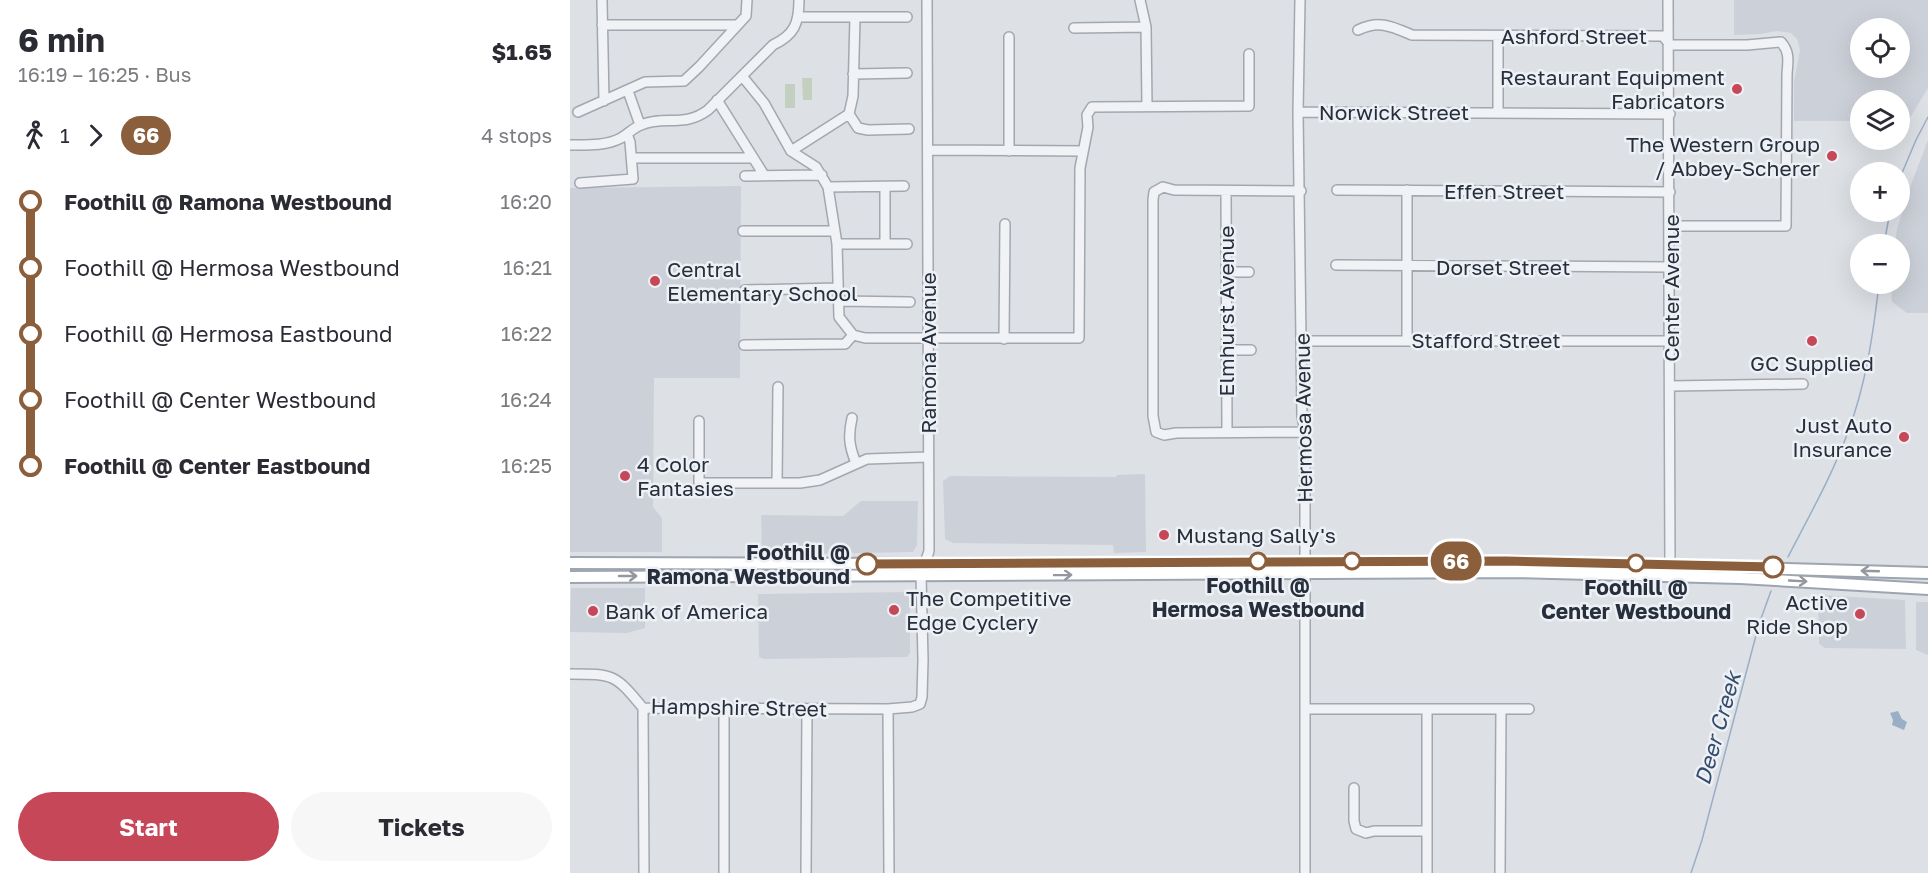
<!DOCTYPE html>
<meta charset="utf-8">
<style>
:root{--surface:#fff;--page:#f7f7f7;--text:#2b2b33;--muted:#7c7c81;--accent:#c64757}
body{margin:0;font-family:"Golos Text",sans-serif;background:var(--page);color:var(--text);height:100vh;display:flex;flex-direction:column;font-size:22px;white-space:nowrap}
*{box-sizing:border-box;margin:0}
p{font-size:20px;color:var(--muted)}
.icon{flex:none;width:33px;height:33px;fill:none;stroke:currentColor;stroke-width:2;stroke-linecap:round;stroke-linejoin:round}
.map{position:relative;flex:1;overflow:hidden}
.side{display:flex;flex-direction:column;background:var(--surface);width:570px}
.side>*{flex:none}
.badge{padding:0 12px;border-radius:20px;font-size:21px;line-height:39px}
.controls{position:absolute;left:1280px;top:18px;display:grid;gap:12px}
.controls a{display:grid;place-items:center;width:60px;height:60px;border-radius:50%;background:var(--surface);box-shadow:0 6px 24px #0002;font-size:30px}
.map>.badge{position:absolute;translate:-50% -50%;box-shadow:0 0 0 3px #fff}
.legs{display:flex;align-items:center;gap:9px;height:66px;padding:0 18px;font-size:20px}
.legs p{margin-inline-start:auto}
.headline{display:flex;align-items:center;justify-content:space-between;height:102px;padding:0 18px}
h1{font-size:33px;font-weight:700;line-height:45px}
.cta{display:flex;gap:12px;margin-top:auto;padding:12px 18px}
.cta a{flex:1;height:69px;border-radius:36px;background:var(--accent);color:#fff;font-size:24px;font-weight:700;line-height:69px;text-align:center}
.cta a+a{background:var(--page);color:var(--text)}
ul{padding:0 18px;list-style:none}
li{display:flex;align-items:center;gap:21px;height:66px;font-size:22px}
li i{display:grid;place-items:center;width:9px;height:100%;margin:0 8px;background:currentColor}
li i::after{content:'';width:15px;height:15px;margin:-8px;border:4px solid;border-radius:50%;background:var(--surface)}
li p{margin-inline-start:auto}
li:first-child i{background:linear-gradient(#0000 50%,currentColor 0)}
li:last-child i{background:linear-gradient(currentColor 50%,#0000 0)}
main{display:flex;flex:1;min-height:0}
.map>svg:first-child{display:block}
.built{fill:#ccd0d8;fill-rule:evenodd}
.green{fill:#c3d0bf}
.water{fill:#9aaec5}
.lines{fill:none;stroke-linecap:round;stroke-linejoin:round}
.stream{stroke:#9aaec5;stroke-width:1.5}
.minor-casing{stroke:#a3a8b0;stroke-width:12}
.major-casing{stroke:#9da5b1;stroke-width:14}
.minor{stroke:#f0f2f5;stroke-width:9}
.major{stroke:#fff;stroke-width:10}
.oneway{stroke:#94979e}
.line-1-casing{stroke:#fff;stroke-width:14}
.line-1{stroke:#8b5e3c;stroke-width:9}
.poi-dot{fill:#c64757;stroke:#edf0f4;stroke-width:2}
.stop-1-dot{fill:#fff;stroke:#8b5e3c;stroke-width:3}
.labels{text-anchor:middle;dominant-baseline:central;stroke-width:5;stroke-linejoin:round;paint-order:stroke}
.street-label{font-size:21px;fill:#282f3c;stroke:#edf0f4}
.poi-label{font-size:21px;fill:#282f3c;stroke:#edf0f4;text-anchor:start}
.stop-label{font-size:21px;font-weight:bold;fill:#282f3c;stroke:#edf0f4}
.water-label{font-size:22px;font-style:italic;fill:#344c6e;stroke:#edf0f4}
</style>
<main>
<section class="side">
<div class="headline"><div><h1>6 min</h1><p>16:19 – 16:25 · Bus</p></div><b>$1.65</b></div>
<div class="legs"><svg class="icon" aria-label="walk" viewBox="0 0 24 24"><circle cx="13" cy="4" r="2"/><path d="M13 8l-2 6 4 7M11 14l-3 7M7 12l3-4h3l4 4"/></svg>1<svg class="icon" aria-label="forward" viewBox="0 0 24 24"><path d="M9 5l7 7-7 7"/></svg><b class="badge" style="background:#8b5e3c;color:#fff">66</b><p>4 stops</p></div>
<ul>
<li><i style="color:#8b5e3c"></i><b>Foothill @ Ramona Westbound</b><p>16:20</p></li>
<li><i style="color:#8b5e3c"></i><span>Foothill @ Hermosa Westbound</span><p>16:21</p></li>
<li><i style="color:#8b5e3c"></i><span>Foothill @ Hermosa Eastbound</span><p>16:22</p></li>
<li><i style="color:#8b5e3c"></i><span>Foothill @ Center Westbound</span><p>16:24</p></li>
<li><i style="color:#8b5e3c"></i><b>Foothill @ Center Eastbound</b><p>16:25</p></li>
</ul>
<div class="cta"><a>Start</a><a>Tickets</a></div>
</section>
<div class="map">
<svg width="1358" height="873" viewBox="0 0 1358 873">
<rect width="100%" height="100%" fill="#dde1e6"/>
<path class="built" d="M1164,0H1358V88L1338,121H1329V100H1290V121H1224V82L1230,50L1227,39L1221,33L1207,31L1191,34L1164,35ZM1290,28H1329V68H1290Z
M1358,140V313H1337L1322,302L1321,284H1329V244H1325L1327,229L1339,190Z
M171,186L170,378H84L83,507L92,518V552H0V188Z
M575,474L576,552L544,553L543,545L383,543L375,539L373,481L380,476L546,477L547,475Z
M291,501H348L347,545L343,552L192,555L191,515L273,516Z
M1,588H75V628L57,633L0,632Z
M340,592V653L337,657L194,659L189,657L188,594Z
M1248,595L1335,600L1336,649L1255,648L1249,644Z
M1346,602H1358V655L1346,650Z"/>
<path class="green" d="M232,78H242V100H233Z
M215,84H225V108H215Z"/>
<path class="water" d="M1328,711L1332,719L1337,722L1334,730L1322,725L1323,720L1320,713Z"/>
<g class="lines">
<path class="stream" d="M1329,180L1346,140L1358,117
M1314,244L1320,212
M1218,557C1239,516 1262,476 1278,432C1296,384 1303,335 1309,284
M1121,873L1132,840L1189,624L1201,591"/>
<defs>
<path id="minor" d="M570,0L576,27L577,106
M730,0L728,112L732,416L735,432V873
M1098,0L1100,571
M32,1L34,101
M229,17H337
M32,25H167
M504,28L576,27
M788,30C809,20 821,26 842,35L1093,36L1100,45H1177L1211,42C1220,52 1218,61 1217,74L1216,226H1101
M928,36V113
M439,37V151
M283,74L337,73
M172,76L194,103L221,151L246,167L258,187L267,244L269,317L283,335
M58,91L70,125
M147,100L194,175
M8,112L75,82L114,81L129,67L176,16L177,0
M728,112L1100,114
M279,114L288,128L298,130L339,129
M0,145C17,145 36,146 51,138C58,134 63,128 71,125C95,115 114,128 138,110L203,45C224,35 229,24 229,0
M358,150L513,151
M221,151L279,114L283,96L285,17
M62,158H183
M175,176L252,175
M10,183L63,179L60,142L57,134
M258,187L334,186
M315,187V244
M767,190L1100,192
M656,191L657,432
M731,191L604,190L593,187L584,192L583,200V416L586,432L594,435L606,433L735,432
M173,231H265
M267,244H337
M766,265L1101,267
M656,272H679
M175,290L268,288
M268,301L340,302
M283,335L295,338H509L510,168L518,127L517,115L522,107L679,106V54
M434,339L435,224
M837,340V190
M731,341H1101
M174,345L275,344L283,335
M656,350H681
M1101,386L1233,384
M282,418C278,436 279,446 286,463
M129,421V483H230L250,480L297,459L358,457
M207,483L208,387
M0,674C44,674 45,674 73,708L318,709L342,707L350,704L352,697L353,660L351,575L359,551L357,0
M73,708L74,873
M154,708V873
M318,709L319,873
M735,709H959
M784,788V821L786,829L796,833L804,831H857
M236,873L237,709
M857,873V709
M930,873L931,709"/>
<path id="major" d="M0,563L367,564L936,561L1358,573
M0,577L949,572L1170,578L1358,589"/>
</defs>
<use href="#minor" class="minor-casing"/>
<use href="#major" class="major-casing"/>
<use href="#minor" class="minor"/>
<use href="#major" class="major"/>
</g>
<defs><path id="oneway-shaft" d="M-6 0H5M1.5-3L5.5 0L1.5 3" fill="none" stroke-width="1.6" stroke-linecap="round" stroke-linejoin="round" transform="scale(1.5)"/></defs>
<g class="oneway">
<use href="#oneway-shaft" transform="translate(1300 571) rotate(-178)"/>
<use href="#oneway-shaft" transform="translate(493 575) rotate(-1)"/>
<use href="#oneway-shaft" transform="translate(58 576)"/>
<use href="#oneway-shaft" transform="translate(1228 581) rotate(3)"/>
</g>
<g class="lines">
<defs>
<path id="line-1" d="M297,564L936,561L1203,567"/>
</defs>
<use href="#line-1" class="line-1-casing"/>
<use href="#line-1" class="line-1"/>
</g>
<g class="poi-dot">
<circle cx="1167" cy="89" r="6"/>
<circle cx="1262" cy="156" r="6"/>
<circle cx="85" cy="281" r="6"/>
<circle cx="1242" cy="341" r="6"/>
<circle cx="1334" cy="437" r="6"/>
<circle cx="55" cy="476" r="6"/>
<circle cx="594" cy="535" r="6"/>
<circle cx="324" cy="610" r="6"/>
<circle cx="23" cy="611" r="6"/>
<circle cx="1290" cy="614" r="6"/>
</g>
<g class="stop-1-dot">
<circle cx="688" cy="561" r="8"/>
<circle cx="782" cy="561" r="8"/>
<circle cx="1066" cy="563" r="8"/>
<circle cx="297" cy="564" r="10"/>
<circle cx="1203" cy="567" r="10"/>
</g>
<g class="labels">
<g class="street-label">
<text x="1004" y="36">Ashford Street</text>
<text x="824" y="112">Norwick Street</text>
<text x="934" y="191">Effen Street</text>
<text x="933" y="267">Dorset Street</text>
<text transform="translate(1101 288) rotate(-90)">Center Avenue</text>
<text transform="translate(656 311) rotate(-90)">Elmhurst Avenue</text>
<text x="916" y="340">Stafford Street</text>
<text transform="translate(358 353) rotate(-90)">Ramona Avenue</text>
<text transform="translate(733 418) rotate(-91)">Hermosa Avenue</text>
<text transform="translate(169 707) rotate(1)">Hampshire Street</text>
</g>
<g class="poi-label">
<text x="1155" y="77" text-anchor="end">Restaurant Equipment<tspan x="1155" dy="24">Fabricators</tspan></text>
<text x="1250" y="144" text-anchor="end">The Western Group<tspan x="1250" dy="24">/ Abbey-Scherer</tspan></text>
<text x="97" y="269">Central<tspan x="97" dy="24">Elementary School</tspan></text>
<text x="1242" y="363" text-anchor="middle">GC Supplied</text>
<text x="1322" y="425" text-anchor="end">Just Auto<tspan x="1322" dy="24">Insurance</tspan></text>
<text x="67" y="464">4 Color<tspan x="67" dy="24">Fantasies</tspan></text>
<text x="606" y="535">Mustang Sally's</text>
<text x="336" y="598">The Competitive<tspan x="336" dy="24">Edge Cyclery</tspan></text>
<text x="1278" y="602" text-anchor="end">Active<tspan x="1278" dy="24">Ride Shop</tspan></text>
<text x="35" y="611">Bank of America</text>
</g>
<g class="stop-label">
<text x="280" y="552" text-anchor="end">Foothill @<tspan x="280" dy="24">Ramona Westbound</tspan></text>
<text x="688" y="585">Foothill @<tspan x="688" dy="24">Hermosa Westbound</tspan></text>
<text x="1066" y="587">Foothill @<tspan x="1066" dy="24">Center Westbound</tspan></text>
</g>
<g class="water-label">
<text transform="translate(1147 728) rotate(-74)">Deer Creek</text>
</g>
</g>
</svg>
<div class="controls">
<a><svg class="icon" aria-label="locate" viewBox="0 0 24 24"><circle cx="12" cy="12" r="6"/><path d="M12 2v4M12 18v4M2 12h4M18 12h4"/></svg></a>
<a><svg class="icon" aria-label="layers" viewBox="0 0 24 24"><path d="M12 4l9 5-9 5-9-5zM3 14l9 5 9-5"/></svg></a>
<a>+</a>
<a>−</a>
</div>
<b class="badge" style="left:886px;top:561px;background:#8b5e3c;color:#fff">66</b>
</div>
</main>
